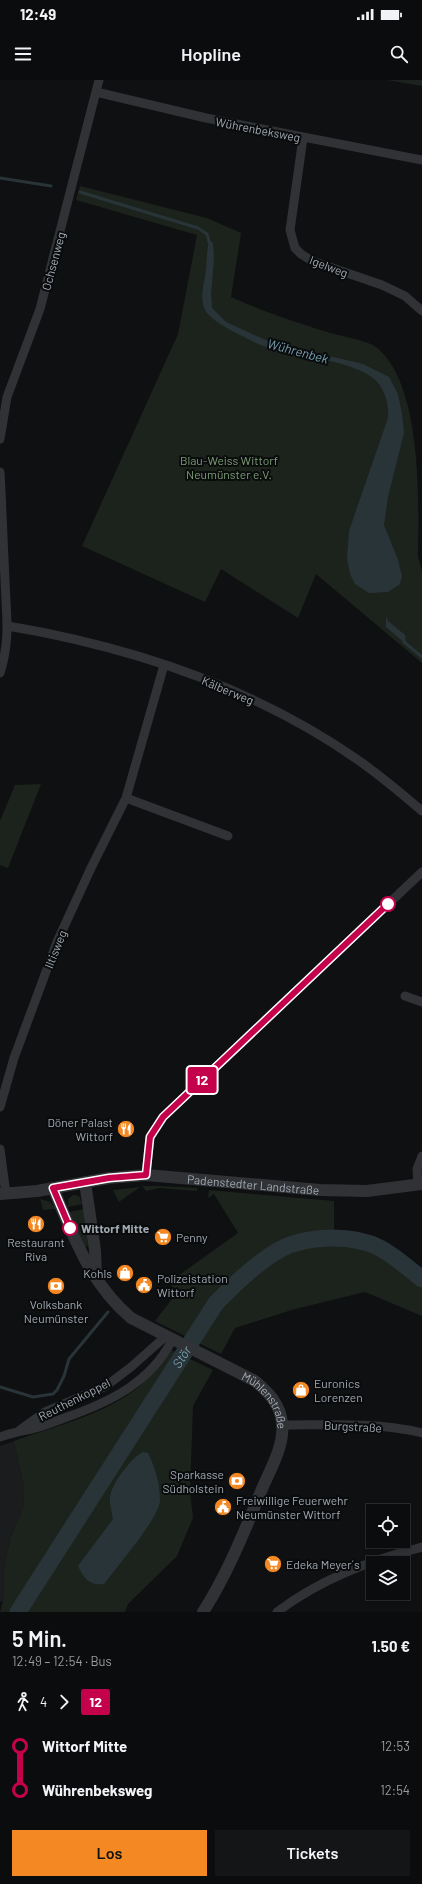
<!DOCTYPE html>
<html lang="de">
<meta charset="utf-8">
<style>
:root{--surface:#0b0c0d;--page:#141516;--text:#f1f3f6;--muted:#9a9b9d;--line:#2b2c2e;--accent:#f48924}
body{margin:0;font-family:Barlow,sans-serif;background:var(--page);color:var(--text);height:100vh;display:flex;flex-direction:column;font-size:15px;white-space:nowrap}
*{box-sizing:border-box;margin:0}
p{font-size:13px;color:var(--muted)}
.icon{flex:none;width:22px;height:22px;fill:none;stroke:currentColor;stroke-width:2;stroke-linecap:round;stroke-linejoin:round}
.map{position:relative;height:1532px;overflow:hidden}
.sheet{display:flex;flex-direction:column;background:var(--surface);flex:1}
.sheet>*{flex:none}
.badge{padding:0 8px;border-radius:3px;font-size:14px;line-height:26px}
.controls{position:absolute;left:366px;top:1424px;display:grid;gap:8px}
.controls a{display:grid;place-items:center;width:44px;height:44px;border-radius:0px;background:var(--surface);box-shadow:0 2px 6px #0003,0 0 0 1px var(--line);font-size:20px}
.map>.badge{position:absolute;translate:-50% -50%;box-shadow:0 0 0 2px #fff}
.legs{display:flex;align-items:center;gap:6px;height:44px;padding:0 12px;font-size:13px}
.legs p{margin-inline-start:auto}
.summary{display:flex;align-items:center;justify-content:space-between;height:68px;padding:0 12px}
h1{font-size:22px;font-weight:600;line-height:30px}
.action{display:flex;gap:8px;margin-top:auto;padding:8px 12px}
.action a{flex:1;height:46px;border-radius:0px;background:var(--accent);color:#111;font-size:16px;font-weight:600;line-height:46px;text-align:center}
.action a+a{background:var(--page);color:var(--text)}
ul{padding:0 12px;list-style:none}
li{display:flex;align-items:center;gap:14px;height:44px;font-size:15px}
li i{display:grid;place-items:center;width:6px;height:100%;margin:0 5px;background:currentColor}
li i::after{content:'';width:10px;height:10px;margin:-5px;border:3px solid;border-radius:50%;background:var(--surface)}
li p{margin-inline-start:auto}
li:first-child i{background:linear-gradient(#0000 50%,currentColor 0)}
li:last-child i{background:linear-gradient(currentColor 50%,#0000 0)}
.status{display:flex;justify-content:space-between;align-items:center;height:28px;padding:0 20px;background:var(--surface);direction:ltr}
.status svg{height:11px;fill:currentColor}
header{display:flex;justify-content:space-between;align-items:center;height:52px;padding:0 12px;background:var(--surface);font-size:18px;font-weight:600}
.map>svg:first-child{display:block}
.built{fill:#1b1c1e}
.green{fill:#1c231c}
.water{fill:#293439}
.lines{fill:none;stroke-linecap:round;stroke-linejoin:round}
.stream{stroke:#293439;stroke-width:3}
.river{stroke:#293439;stroke-width:17}
.minor{stroke:#303236;stroke-width:9}
.tertiary{stroke:#303236;stroke-width:12}
.line-1-casing{stroke:#fff;stroke-width:9}
.line-1{stroke:#c4014b;stroke-width:6}
.stop-1-dot{fill:#fff;stroke:#c4014b;stroke-width:2}
.labels{text-anchor:middle;dominant-baseline:central;stroke-width:4;stroke-linejoin:round;paint-order:stroke}
.street-label{font-size:12px;fill:#a0a9b2;stroke:#0a0b0c}
.park-label{font-size:12px;fill:#7b9e76;stroke:#0a0b0c}
.poi-label{font-size:12px;fill:#a0a9b2;stroke:#0a0b0c;text-anchor:start}
.stop-label{font-size:12px;font-weight:bold;fill:#a0a9b2;stroke:#0a0b0c;text-anchor:start}
.water-label{font-size:13px;font-style:italic;fill:#759eaf;stroke:#0a0b0c}
</style>
<div class="status"><b>12:49</b><svg viewBox="0 0 49 12"><path d="M0 12V9h3v3zM5 12V6h3v6zM10 12V3h3v9zM15 12V0h3v12zM26 1h20v11H26zM47 4h2v5h-2z"/></svg></div>
<header><svg class="icon" aria-label="menu" viewBox="0 0 24 24"><path d="M4 6h16M4 12h16M4 18h16"/></svg>Hopline<svg class="icon" aria-label="search" viewBox="0 0 24 24"><circle cx="10" cy="10" r="6"/><path d="M15 15l6 6"/></svg></header>
<div class="map">
<svg width="422" height="1532" viewBox="0 0 422 1532">
<rect width="100%" height="100%" fill="#0f1011"/>
<path class="built" d="M14,1361L24,1407V1419L23,1428L10,1459L4,1488L3,1521L0,1522V1366Z"/>
<path class="green" d="M387,0H422V6Z
M80,106L207,138L241,153L231,217C264,232 295,242 330,253C342,256 368,261 376,267C422,303 419,419 418,476L422,492V583L316,494L298,538L221,489L205,522L82,466L178,254L197,155L76,120Z
M41,704L8,788L0,785V741L15,705Z
M142,1106H158L197,1108V1111L159,1108L146,1111Z
M140,1107L119,1122L113,1110Z
M209,1110L334,1121V1158L363,1162L380,1168L409,1188H422V1236L365,1212L295,1229L235,1248L221,1274L155,1241L178,1211L168,1203L238,1153L214,1114L208,1118Z
M73,1115L79,1116L82,1124L68,1127V1119Z
M40,1119L50,1122L56,1129L43,1130Z
M84,1129L88,1165L85,1168L69,1132Z
M171,1270L213,1290L193,1326L190,1412L193,1438L177,1476L128,1524L125,1532H0L3,1521L4,1488L10,1459L23,1428L24,1419V1407L14,1361C55,1346 101,1336 136,1309C150,1298 160,1284 171,1270Z"/>
<path class="water" d="M210,161L213,163L214,179L211,214L212,228L226,242L270,262L363,284L389,297L398,314L402,334L404,353L388,417L384,445L398,480L402,496L400,504L388,512L369,513L355,504L350,494L347,478L349,451L388,338C389,326 386,314 379,304C363,282 296,275 270,268C257,265 245,257 234,252C225,247 209,238 205,230C200,219 203,207 205,197C207,188 206,167 210,161Z
M386,536L388,541L405,555L406,564L386,547Z
M143,1372L148,1373C155,1387 160,1404 160,1420C160,1437 116,1488 104,1504C89,1506 84,1498 78,1486L113,1439C112,1432 109,1423 110,1417C112,1403 131,1378 143,1372Z"/>
<g class="lines">
<path class="stream" d="M0,98L51,106
M80,112L198,148L207,154L210,165
M404,562L422,577
M0,1307L33,1317L53,1314L57,1310L64,1296L69,1279L108,1232"/>
<path class="river" id="s1" d="M18,1532L216,1223C235,1204 255,1184 279,1170C306,1155 352,1154 380,1168C395,1176 408,1188 422,1199"/>
<path class="minor" d="M96,12L206,38L422,80
M303,58L290,150L295,168L301,174L312,181L382,205L405,216L422,231
M0,359L7,317L40,229L99,0
M0,392C2,427 3,463 5,499C6,534 11,558 0,593
M8,546C132,567 255,608 358,680C381,696 401,713 422,731
M126,718L228,756
M405,916L422,922
M0,1027L14,978L57,862L91,788L126,718L164,585
M0,1069L6,1114
M146,1095L150,1057L163,1037L422,792
M418,1105L417,1089L422,1076
M283,1345C329,1345 377,1342 422,1353
M20,1350L45,1332L106,1306L131,1287L166,1256
M0,1357C11,1353 21,1351 32,1349C44,1346 56,1341 67,1337C110,1322 151,1302 172,1260
M277,1532C320,1499 370,1480 422,1467"/>
<g class="tertiary">
<path d="M85,1102L95,1170L96,1197"/>
<path id="s2" d="M53,1108C74,1157 89,1202 131,1238L255,1301C269,1313 280,1324 282,1343C285,1365 270,1390 262,1409C244,1452 228,1493 203,1532"/>
<path id="s3" d="M0,1114L37,1111L109,1098L146,1095L320,1110L367,1111L422,1104"/>
</g>
</g>
<g class="lines">
<defs>
<path id="line-1" d="M70,1148L53,1108L109,1098L146,1095L150,1057L163,1037L388,824"/>
</defs>
<use href="#line-1" class="line-1-casing"/>
<use href="#line-1" class="line-1"/>
</g>
<defs>
<symbol id="restaurant-disc" viewBox="-11 -11 22 22"><circle r="9.5" fill="#f48924" stroke="#0a0b0c"/><path d="M-5-6h1v4h1v-4h1v4h1v-4h1v5L-1.5 .5V6h-2V.5L-5-1ZM5-6V6H3V1.5H1.5Q1.5-4 5-6Z" fill="#fff"/></symbol>
<symbol id="supermarket-disc" viewBox="-11 -11 22 22"><circle r="9.5" fill="#f48924" stroke="#0a0b0c"/><path d="M-6-5.5h2.5l.6 2H6L4.5 2H-2.5L-4.4-4H-6ZM-1.5 3.2a1.3 1.3 0 1 0 .1 0ZM3 3.2a1.3 1.3 0 1 0 .1 0Z" fill="#fff"/></symbol>
<symbol id="shop-disc" viewBox="-11 -11 22 22"><circle r="9.5" fill="#f48924" stroke="#0a0b0c"/><path d="M-5-2.5h2.3a2.7 3.5 0 0 1 5.4 0H5L5.5 6h-11ZM-1.5-2.5h3a1.5 2.3 0 0 0-3 0Z" fill="#fff"/></symbol>
<symbol id="civic-disc" viewBox="-11 -11 22 22"><circle r="9.5" fill="#f48924" stroke="#0a0b0c"/><path d="M-.6-6.5H3V-4.5H.6V-3L4-1V1h2V6H-6V1h2V-1L-.6-3ZM-1.2 2.5V6h2.4V2.5Z" fill="#fff"/></symbol>
<symbol id="bank-disc" viewBox="-11 -11 22 22"><circle r="9.5" fill="#f48924" stroke="#0a0b0c"/><path d="M-6-4H6V4H-6ZM0-2.3a2.3 2.3 0 1 0 0 4.6a2.3 2.3 0 1 0 0-4.6Z" fill="#fff"/></symbol>
</defs>
<g fill-rule="evenodd">
<use href="#restaurant-disc" x="116" y="1039" width="20" height="20"/>
<use href="#restaurant-disc" x="26" y="1134" width="20" height="20"/>
<use href="#supermarket-disc" x="153" y="1147" width="20" height="20"/>
<use href="#shop-disc" x="115" y="1183" width="20" height="20"/>
<use href="#civic-disc" x="134" y="1195" width="20" height="20"/>
<use href="#bank-disc" x="46" y="1196" width="20" height="20"/>
<use href="#shop-disc" x="291" y="1300" width="20" height="20"/>
<use href="#bank-disc" x="227" y="1391" width="20" height="20"/>
<use href="#civic-disc" x="213" y="1417" width="20" height="20"/>
<use href="#supermarket-disc" x="263" y="1474" width="20" height="20"/>
</g>
<g class="stop-1-dot">
<circle cx="388" cy="824" r="7"/>
<circle cx="70" cy="1148" r="7"/>
</g>
<g class="labels">
<g class="street-label">
<text transform="translate(258 49) rotate(11)">Wührenbeksweg</text>
<text transform="translate(53 181) rotate(-75)">Ochsenweg</text>
<text transform="translate(329 186) rotate(21)">Igelweg</text>
<text transform="translate(228 610) rotate(23)">Kälberweg</text>
<text transform="translate(55 869) rotate(-68)">Iltisweg</text>
<text stroke="none"><textPath href="#s3" startOffset="255">Padenstedter Landstraße</textPath></text>
<text transform="translate(74 1319) rotate(-27)">Reuthenkoppel</text>
<text stroke="none"><textPath href="#s2" startOffset="314">Mühlenstraße</textPath></text>
<text transform="translate(353 1346) rotate(3)">Burgstraße</text>
</g>
<g class="park-label">
<text x="229" y="380">Blau-Weiss Wittorf<tspan x="229" dy="14">Neumünster e.V.</tspan></text>
</g>
<g class="poi-label">
<text x="113" y="1042" text-anchor="end">Döner Palast<tspan x="113" dy="14">Wittorf</tspan></text>
<text x="176" y="1157">Penny</text>
<text x="36" y="1162" text-anchor="middle">Restaurant<tspan x="36" dy="14">Riva</tspan></text>
<text x="112" y="1193" text-anchor="end">Kohls</text>
<text x="157" y="1198">Polizeistation<tspan x="157" dy="14">Wittorf</tspan></text>
<text x="56" y="1224" text-anchor="middle">Volksbank<tspan x="56" dy="14">Neumünster</tspan></text>
<text x="314" y="1303">Euronics<tspan x="314" dy="14">Lorenzen</tspan></text>
<text x="224" y="1394" text-anchor="end">Sparkasse<tspan x="224" dy="14">Südholstein</tspan></text>
<text x="236" y="1420">Freiwillige Feuerwehr<tspan x="236" dy="14">Neumünster Wittorf</tspan></text>
<text x="286" y="1484">Edeka Meyer´s</text>
</g>
<g class="stop-label">
<text x="81" y="1148">Wittorf Mitte</text>
</g>
<g class="water-label">
<text transform="translate(298 271) rotate(15)">Wührenbek</text>
<text stroke="none"><textPath href="#s1" startOffset="303">Stör</textPath></text>
</g>
</g>
</svg>
<div class="controls">
<a><svg class="icon" aria-label="locate" viewBox="0 0 24 24"><circle cx="12" cy="12" r="6"/><path d="M12 2v4M12 18v4M2 12h4M18 12h4"/></svg></a>
<a><svg class="icon" aria-label="layers" viewBox="0 0 24 24"><path d="M12 4l9 5-9 5-9-5zM3 14l9 5 9-5"/></svg></a>
</div>
<b class="badge" style="left:202px;top:1000px;background:#c4014b;color:#fff">12</b>
</div>
<section class="sheet">
<div class="summary"><div><h1>5 Min.</h1><p>12:49 – 12:54 · Bus</p></div><b>1.50 €</b></div>
<div class="legs"><svg class="icon" aria-label="walk" viewBox="0 0 24 24"><circle cx="13" cy="4" r="2"/><path d="M13 8l-2 6 4 7M11 14l-3 7M7 12l3-4h3l4 4"/></svg>4<svg class="icon" aria-label="forward" viewBox="0 0 24 24"><path d="M9 5l7 7-7 7"/></svg><b class="badge" style="background:#c4014b;color:#fff">12</b></div>
<ul>
<li><i style="color:#c4014b"></i><b>Wittorf Mitte</b><p>12:53</p></li>
<li><i style="color:#c4014b"></i><b>Wührenbeksweg</b><p>12:54</p></li>
</ul>
<div class="action"><a>Los</a><a>Tickets</a></div>
</section>
